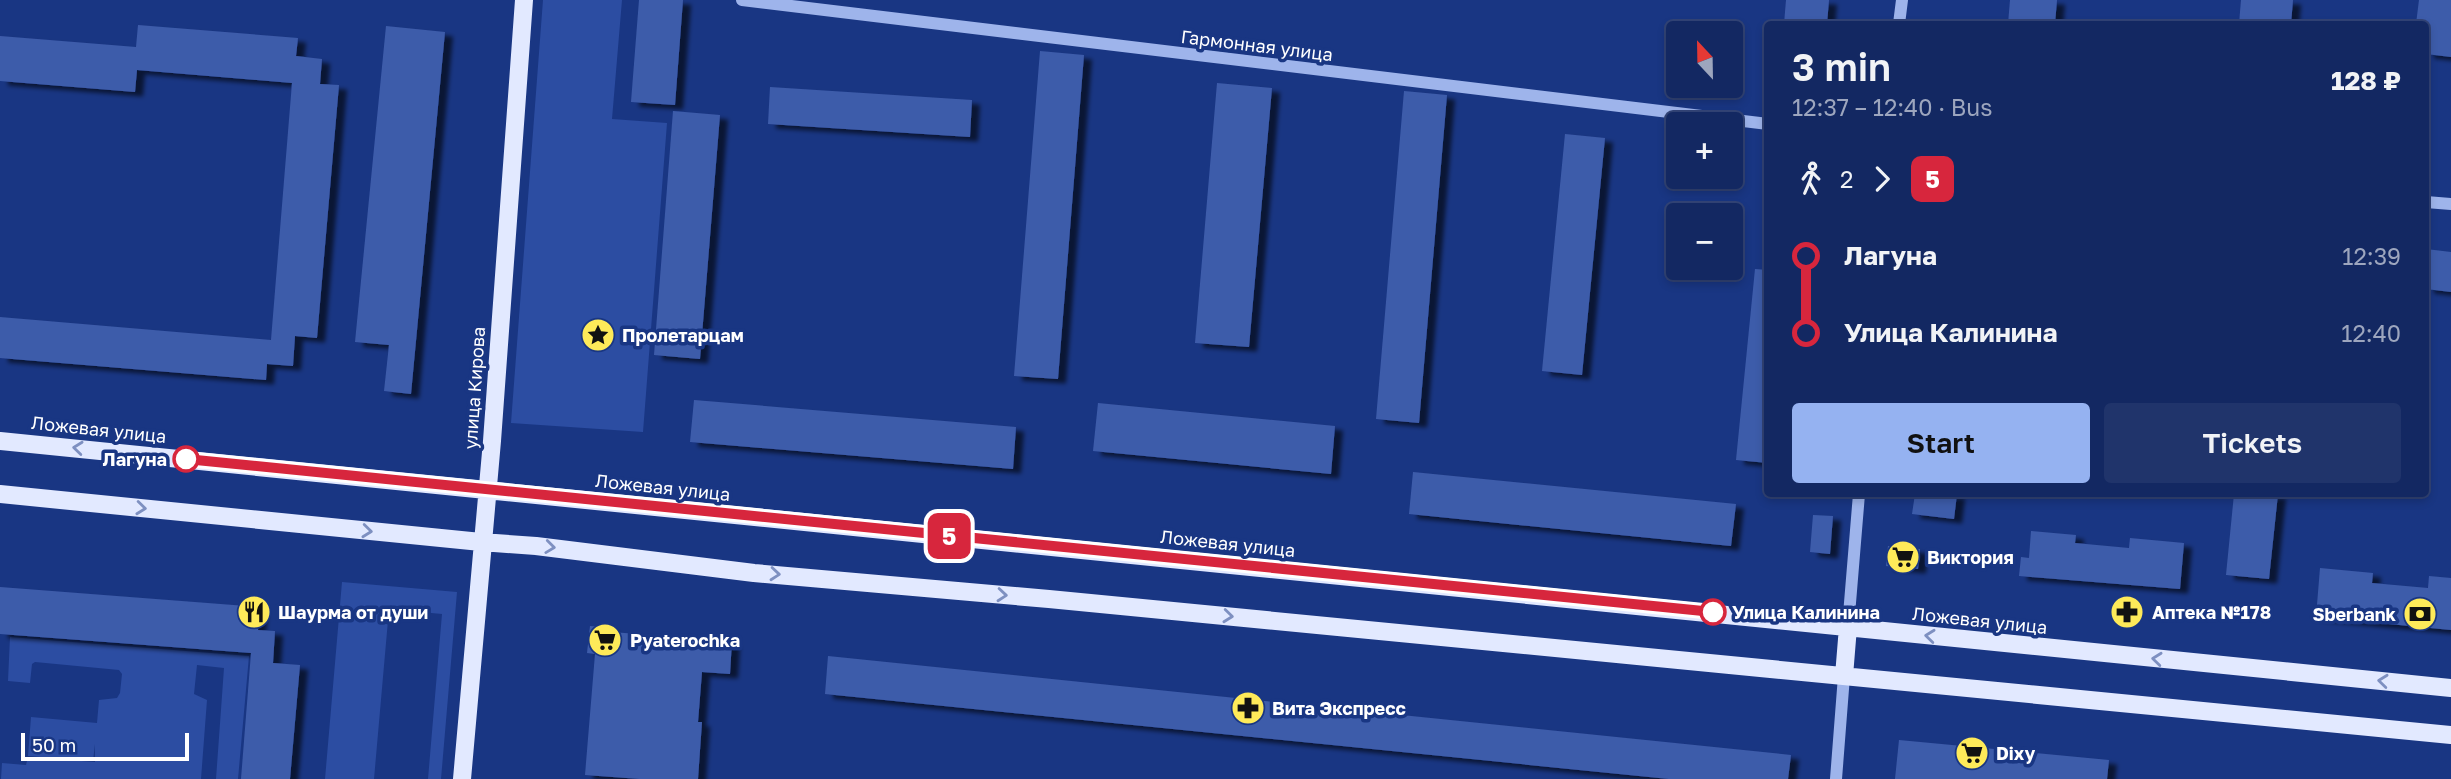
<!DOCTYPE html>
<meta charset="utf-8">
<style>
:root{--surface:#132862;--page:#20346b;--text:#f1f3f6;--muted:#9da6be;--line:#324477;--accent:#95b2f1}
body{margin:0;font-family:"Golos Text",sans-serif;background:var(--page);color:var(--text);height:100vh;display:flex;flex-direction:column;font-size:26px;white-space:nowrap}
*{box-sizing:border-box;margin:0}
p{font-size:23px;color:var(--muted)}
.icon{flex:none;width:38px;height:38px;fill:none;stroke:currentColor;stroke-width:2;stroke-linecap:round;stroke-linejoin:round}
.map{position:relative;flex:1;overflow:hidden}
.drawer{position:absolute;left:1764px;top:21px;width:665px;height:476px;display:flex;flex-direction:column;background:var(--surface);border-radius:7px;box-shadow:0 4px 10px #0003,0 0 0 2px var(--line)}
.drawer>*{flex:none}
.badge{padding:0 14px;border-radius:10px;font-size:24px;line-height:46px}
.needle{width:46px;rotate:338deg}
.buttons{position:absolute;left:1666px;top:21px;display:grid;gap:14px}
.buttons a{display:grid;place-items:center;width:77px;height:77px;border-radius:7px;background:var(--surface);box-shadow:0 4px 10px #0003,0 0 0 2px var(--line);font-size:35px}
.scale{position:absolute;left:21px;bottom:18px;width:168px;box-sizing:border-box;padding-left:7px;border:4px solid #fff;border-top:0;font-size:19px;line-height:24px;white-space:nowrap;color:#fff;-webkit-text-stroke:5px #193683;paint-order:stroke}
.map>.badge{position:absolute;translate:-50% -50%;box-shadow:0 0 0 4px #fff}
.legs{display:flex;align-items:center;gap:10px;height:77px;padding:0 28px;font-size:23px}
.legs p{margin-inline-start:auto}
.overview{display:flex;align-items:center;justify-content:space-between;height:119px;padding:0 28px}
h1{font-size:38px;font-weight:600;line-height:52px}
.primary-button{display:flex;gap:14px;margin-top:auto;padding:14px 28px}
.primary-button a{flex:1;height:80px;border-radius:7px;background:var(--accent);color:#111;font-size:28px;font-weight:600;line-height:80px;text-align:center}
.primary-button a+a{background:var(--page);color:var(--text)}
ul{padding:0 28px;list-style:none}
li{display:flex;align-items:center;gap:24px;height:77px;font-size:26px}
li i{display:grid;place-items:center;width:10px;height:100%;margin:0 9px;background:currentColor}
li i::after{content:'';width:18px;height:18px;margin:-9px;border:5px solid;border-radius:50%;background:var(--surface)}
li p{margin-inline-start:auto}
li:first-child i{background:linear-gradient(#0000 50%,currentColor 0)}
li:last-child i{background:linear-gradient(currentColor 50%,#0000 0)}
.map>svg:first-child{display:block}
.green{fill:#2c4da2}
.building{fill:#3e5caa;filter:url(#shadow)}
.lines{fill:none;stroke-linecap:round;stroke-linejoin:round}
.minor{stroke:#9eb4eb;stroke-width:12}
.major{stroke:#e2e9ff;stroke-width:18}
.oneway{stroke:#7e90c1}
.line-1-casing{stroke:#fff;stroke-width:16}
.line-1{stroke:#d7263d;stroke-width:10}
.stop-1-dot{fill:#fff;stroke:#d7263d;stroke-width:3.5}
.labels{text-anchor:middle;dominant-baseline:central;stroke-width:7;stroke-linejoin:round;paint-order:stroke}
.street-label{font-size:18px;fill:#fff;stroke:#193683}
.poi-label{font-size:18px;font-weight:bold;fill:#fff;stroke:#193683;text-anchor:start}
.stop-label{font-size:18px;font-weight:bold;fill:#fff;stroke:#193683;text-anchor:end}
</style>
<div class="map">
<svg width="2451" height="779" viewBox="0 0 2451 779">
<defs>
<filter id="shadow"><feDropShadow dx="8" dy="4.5" stdDeviation="2" flood-color="#0009"/></filter>
</defs>
<rect width="100%" height="100%" fill="#193683"/>
<path class="green" d="M543,0H622L612,119L667,123L643,432L511,423Z
M342,582L457,592L441,779H428L442,614L389,609L374,779H325Z
M10,637L249,656L238,779H216L224,668L197,665L194,694L207,700L201,779H1L2,763L26,765L28,757L95,762V744L93,761L28,756L31,717L97,723L99,700L117,698L120,693L122,674L119,670L35,662L32,664L30,683L8,681Z"/>
<path class="building" d="M639,0H683L675,105L631,102Z
M1786,0H1829L1827,24H1784Z
M2010,0H2057L2055,24H2008Z
M2241,0H2293L2291,24H2239Z
M2419,0H2451V57L2426,54V24H2416Z
M138,25L298,38L296,56L322,59L320,84L339,85L317,338L295,336L293,366L267,364L266,380L0,358V317L271,340L292,83L137,70L135,92L0,81V36L136,47Z
M386,26L445,32L411,394L384,391L389,345L355,342Z
M1040,51L1084,55L1058,379L1014,376Z
M1217,83L1272,88L1249,347L1195,343Z
M770,87L972,100L970,137L768,124Z
M1404,91L1447,95L1419,423L1376,419Z
M673,111L720,115L700,359L654,355Z
M1565,134L1605,138L1582,375L1542,371Z
M2426,249L2451,252V292L2426,289Z
M1755,269L1768,270V463L1736,460Z
M694,400L1016,427L1013,469L690,442Z
M1098,403L1335,426L1331,474L1093,451Z
M1413,472L1736,504L1731,546L1409,514Z
M1915,494H1957L1954,519L1912,514Z
M2234,494H2278L2269,579L2226,575Z
M1813,515L1833,516L1830,554L1810,552Z
M2031,531L2076,535L2075,543L2129,548L2130,538L2184,543L2180,589L2019,576L2021,557L2029,558Z
M1888,546L1920,549L1918,569L1886,566Z
M2320,568L2373,573L2372,583L2428,588L2429,576L2451,578V630L2316,617Z
M0,587L260,607L258,630L275,631L273,663L300,665L290,779H241L251,653L0,634Z
M590,626L611,628V632L732,641L730,674L702,672L698,722H702L698,779H640L585,775L595,654L587,653Z
M828,656L1791,755L1788,779H1669L825,694Z
M1899,740L2109,760L2107,779H1895Z"/>
<g class="lines">
<path class="minor" d="M742,0L1768,124
M1899,24L1902,0
M2426,202L2451,204
M1848,627L1859,494
M1836,779L1844,676"/>
<path class="major" d="M0,441L2451,688
M0,494L481,542L536,546L754,573L1049,599L2451,735
M1844,676L1848,627
M462,779L492,441L524,0"/>
</g>
<defs><path id="oneway-chevron" d="M-2-3.5L2.5 0L-2 3.5" fill="none" stroke-width="1.6" stroke-linecap="round" stroke-linejoin="round" transform="scale(1.75)"/></defs>
<g class="oneway">
<use href="#oneway-chevron" transform="translate(78 448) rotate(-174)"/>
<use href="#oneway-chevron" transform="translate(141 508) rotate(6)"/>
<use href="#oneway-chevron" transform="translate(367 531) rotate(6)"/>
<use href="#oneway-chevron" transform="translate(550 547) rotate(7)"/>
<use href="#oneway-chevron" transform="translate(775 574) rotate(5)"/>
<use href="#oneway-chevron" transform="translate(1002 595) rotate(5)"/>
<use href="#oneway-chevron" transform="translate(1228 616) rotate(6)"/>
<use href="#oneway-chevron" transform="translate(1930 636) rotate(-174)"/>
<use href="#oneway-chevron" transform="translate(2157 659) rotate(-174)"/>
<use href="#oneway-chevron" transform="translate(2383 681) rotate(-174)"/>
</g>
<g class="lines">
<defs>
<path id="line-1" d="M186,459L1713,612"/>
</defs>
<use href="#line-1" class="line-1-casing"/>
<use href="#line-1" class="line-1"/>
</g>
<defs>
<symbol id="sight-disc" viewBox="-11 -11 22 22"><circle r="9.5" fill="#feea59" stroke="#193683"/><path d="M0-6L1.8-2.2L6-1.7L2.9 1.2L3.7 5.4L0 3.3L-3.7 5.4L-2.9 1.2L-6-1.7L-1.8-2.2Z" fill="#111"/></symbol>
<symbol id="supermarket-disc" viewBox="-11 -11 22 22"><circle r="9.5" fill="#feea59" stroke="#193683"/><path d="M-6-5.5h2.5l.6 2H6L4.5 2H-2.5L-4.4-4H-6ZM-1.5 3.2a1.3 1.3 0 1 0 .1 0ZM3 3.2a1.3 1.3 0 1 0 .1 0Z" fill="#111"/></symbol>
<symbol id="restaurant-disc" viewBox="-11 -11 22 22"><circle r="9.5" fill="#feea59" stroke="#193683"/><path d="M-5-6h1v4h1v-4h1v4h1v-4h1v5L-1.5 .5V6h-2V.5L-5-1ZM5-6V6H3V1.5H1.5Q1.5-4 5-6Z" fill="#111"/></symbol>
<symbol id="pharmacy-disc" viewBox="-11 -11 22 22"><circle r="9.5" fill="#feea59" stroke="#193683"/><path d="M-2-6h4v4h4v4h-4v4h-4v-4h-4v-4h4Z" fill="#111"/></symbol>
<symbol id="bank-disc" viewBox="-11 -11 22 22"><circle r="9.5" fill="#feea59" stroke="#193683"/><path d="M-6-4H6V4H-6ZM0-2.3a2.3 2.3 0 1 0 0 4.6a2.3 2.3 0 1 0 0-4.6Z" fill="#111"/></symbol>
</defs>
<g fill-rule="evenodd">
<use href="#sight-disc" x="579" y="316" width="38" height="38"/>
<use href="#supermarket-disc" x="1884" y="538" width="38" height="38"/>
<use href="#restaurant-disc" x="235" y="593" width="38" height="38"/>
<use href="#pharmacy-disc" x="2108" y="593" width="38" height="38"/>
<use href="#bank-disc" x="2401" y="595" width="38" height="38"/>
<use href="#supermarket-disc" x="586" y="621" width="38" height="38"/>
<use href="#pharmacy-disc" x="1229" y="689" width="38" height="38"/>
<use href="#supermarket-disc" x="1953" y="734" width="38" height="38"/>
</g>
<g class="stop-1-dot">
<circle cx="186" cy="459" r="12"/>
<circle cx="1713" cy="612" r="12"/>
</g>
<g class="labels">
<g class="street-label">
<text transform="translate(1257 45) rotate(7)">Гармонная улица</text>
<text transform="translate(474 388) rotate(-86)">улица Кирова</text>
<text transform="translate(99 429) rotate(6)">Ложевая улица</text>
<text transform="translate(663 487) rotate(6)">Ложевая улица</text>
<text transform="translate(1228 543) rotate(6)">Ложевая улица</text>
<text transform="translate(1980 620) rotate(6)">Ложевая улица</text>
</g>
<g class="poi-label">
<text x="622" y="335">Пролетарцам</text>
<text x="1927" y="557">Виктория</text>
<text x="278" y="612">Шаурма от души</text>
<text x="2152" y="612">Аптека №178</text>
<text x="2396" y="614" text-anchor="end">Sberbank</text>
<text x="630" y="640">Pyaterochka</text>
<text x="1272" y="708">Вита Экспресс</text>
<text x="1996" y="753">Dixy</text>
</g>
<g class="stop-label">
<text x="167" y="459">Лагуна</text>
<text x="1732" y="612" text-anchor="start">Улица Калинина</text>
</g>
</g>
</svg>
<div class="buttons">
<a><svg class="needle" viewBox="-14 -14 28 28"><path d="M0-13l5 13h-10z" fill="#e53935"/><path d="M0 13l5-13h-10z" fill="#9da6be"/></svg></a>
<a>+</a>
<a>−</a>
</div>
<div class="scale">50 m</div>
<b class="badge" style="left:949px;top:536px;background:#d7263d;color:#fff">5</b>
<section class="drawer">
<div class="overview"><div><h1>3 min</h1><p>12:37 – 12:40 · Bus</p></div><b>128 ₽</b></div>
<div class="legs"><svg class="icon" aria-label="walk" viewBox="0 0 24 24"><circle cx="13" cy="4" r="2"/><path d="M13 8l-2 6 4 7M11 14l-3 7M7 12l3-4h3l4 4"/></svg>2<svg class="icon" aria-label="forward" viewBox="0 0 24 24"><path d="M9 5l7 7-7 7"/></svg><b class="badge" style="background:#d7263d;color:#fff">5</b></div>
<ul>
<li><i style="color:#d7263d"></i><b>Лагуна</b><p>12:39</p></li>
<li><i style="color:#d7263d"></i><b>Улица Калинина</b><p>12:40</p></li>
</ul>
<div class="primary-button"><a>Start</a><a>Tickets</a></div>
</section>
</div>
